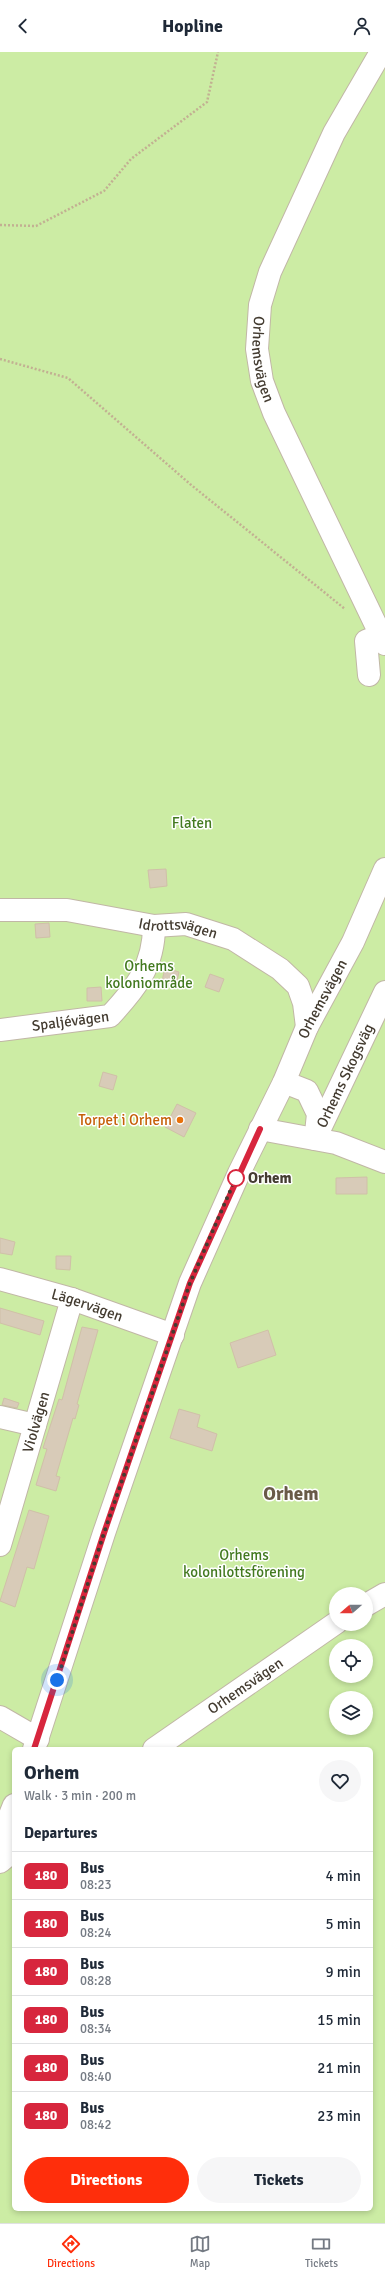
<!DOCTYPE html>
<meta charset="utf-8">
<style>
:root{--surface:#fff;--page:#f6f6f7;--text:#1f2937;--muted:#747a83;--line:#e0e1e3;--accent:#ff2e0b}
body{margin:0;font-family:Signika,sans-serif;background:var(--page);color:var(--text);height:100vh;display:flex;flex-direction:column;font-size:15px;white-space:nowrap}
*{box-sizing:border-box;margin:0}
p{font-size:13px;color:var(--muted)}
.icon{flex:none;width:22px;height:22px;fill:none;stroke:currentColor;stroke-width:2;stroke-linecap:round;stroke-linejoin:round}
.map{position:relative;flex:1;overflow:hidden}
.sheet{position:absolute;left:12px;top:1695px;width:361px;height:464px;display:flex;flex-direction:column;background:var(--surface);border-radius:6px;box-shadow:0 2px 6px #0003}
.sheet>*{flex:none}
.badge{padding:0 8px;border-radius:6px;font-size:14px;line-height:26px}
.needle{width:26px;rotate:250deg}
.buttons{position:absolute;left:329px;top:1535px;display:grid;gap:8px}
.buttons a{display:grid;place-items:center;width:44px;height:44px;border-radius:50%;background:var(--surface);box-shadow:0 2px 6px #0003;font-size:20px}
.you{position:absolute;width:20px;height:20px;margin:-10px;border:3px solid #fff;border-radius:50%;background:#1a73e8;box-shadow:0 0 0 6px #1a73e833}
.map>.badge{position:absolute;translate:-50% -50%;box-shadow:0 0 0 2px #fff}
h2{padding:0 12px;font-size:15px;line-height:36px}
.round{display:grid;place-items:center;flex:none;width:42px;height:42px;border-radius:21px;background:var(--page)}
.overview{display:flex;align-items:center;justify-content:space-between;height:68px;padding:0 12px}
h1{font-size:19px;font-weight:700;line-height:30px}
.cta{display:flex;gap:8px;margin-top:auto;padding:8px 12px}
.cta a{flex:1;height:46px;border-radius:24px;background:var(--accent);color:#fff;font-size:16px;font-weight:700;line-height:46px;text-align:center}
.cta a+a{background:var(--page);color:var(--text)}
ul{padding:0;list-style:none}
li{display:flex;align-items:center;gap:12px;height:48px;padding:0 12px;border-top:1px solid var(--line)}
li div{flex:1}
li b{display:block;font-size:15px}
li em{font-style:normal}
li .badge{min-width:44px;font-weight:700;text-align:center}
header{display:flex;justify-content:space-between;align-items:center;height:52px;padding:0 12px;background:var(--surface);font-size:18px;font-weight:700}
.tabs{display:flex;justify-content:space-around;align-items:center;height:56px;border-top:1px solid var(--line);background:var(--surface);font-size:11px;color:var(--muted)}
.tabs a{display:grid;justify-items:center;gap:2px}
.tabs .current{color:var(--accent)}
.map>svg:first-child{display:block}
.green{fill:#cceca4;fill-rule:evenodd}
.building{fill:#d8cbb8;stroke:#d0c0a8}
.lines{fill:none;stroke-linecap:round;stroke-linejoin:round}
.minor-casing{stroke:#c1b7a6;stroke-width:24}
.path{stroke:#c2b092;stroke-width:2.5;stroke-dasharray:2 2;stroke-linecap:butt}
.minor{stroke:#fff;stroke-width:22}
.line-casing{stroke:#fff;stroke-width:9}
.line{stroke:#d7263d;stroke-width:6}
.walk{stroke:#443c31;stroke-width:4;stroke-dasharray:0 7.2}
.food-dot{fill:#e8710a;stroke:#fff;stroke-width:1.5}
.stop-dot{fill:#fff;stroke:#d7263d;stroke-width:2}
.labels{text-anchor:middle;dominant-baseline:central;stroke-width:3;stroke-linejoin:round;paint-order:stroke}
.street-label{font-size:15px;fill:#443c31;stroke:#fff}
.park-label{font-size:15px;fill:#437a20;stroke:#fff}
.food-label{font-size:15px;fill:#c56008;stroke:#fff;text-anchor:end}
.stop-label{font-size:15px;font-weight:bold;fill:#443c31;stroke:#fff;text-anchor:start}
.district-label{font-size:19px;font-weight:bold;fill:#685a47;stroke:#fff}
</style>
<header><svg class="icon" aria-label="back" viewBox="0 0 24 24"><path d="M15 5l-7 7 7 7"/></svg>Hopline<svg class="icon" aria-label="person" viewBox="0 0 24 24"><circle cx="12" cy="8" r="4"/><path d="M4 21q1-7 8-7t8 7"/></svg></header>
<div class="map">
<svg width="385" height="2171" viewBox="0 0 385 2171">
<rect width="100%" height="100%" fill="#f2ede1"/>
<path class="green" d="M0,0H385V2171H0ZM336,1542H366V1572H336ZM336,1594H366V1624H336ZM336,1646H366V1676H336ZM14,1697H371V2157H14Z"/>
<path class="building" d="M166,817L167,834L150,836L148,818Z
M49,871L50,885L36,886L35,872Z
M165,916L179,920L176,933L162,929Z
M210,922L224,927L219,940L205,935Z
M101,935L102,949H87V936Z
M103,1020L117,1024L113,1038L99,1034Z
M177,1052L196,1061L184,1085L165,1075Z
M367,1125V1142H336V1126Z
M0,1186L15,1190L12,1203L0,1201Z
M56,1204H71L70,1218L56,1217Z
M0,1256L44,1269L40,1283L0,1271Z
M82,1275L98,1278L77,1352L79,1353L75,1367L73,1366L56,1424L60,1425L56,1439L36,1433L47,1397L43,1396L59,1347L62,1348Z
M268,1278L276,1303L238,1316L230,1291Z
M4,1346L19,1351L17,1356L2,1353Z
M179,1357L200,1363L197,1375L217,1382L212,1399L170,1386Z
M29,1458L49,1464L34,1517L27,1515L15,1555L0,1549Z"/>
<g class="lines">
<defs>
<g id="minor">
<path id="s1" d="M381,0L334,81L270,220L260,253L257,297L262,329L274,361L385,592"/>
<path d="M369,623L366,589L381,583"/>
<path id="s2" d="M0,858H67L154,874L186,872L233,887L280,917L298,934L304,951L307,975"/>
<path id="s3" d="M0,978L110,964C136,936 154,914 154,874"/>
<path d="M284,1030L307,1039L318,1062L316,1081"/>
<path d="M260,1077L336,1091L385,1110"/>
<path id="s4" d="M315,1087L385,940"/>
<path id="s5" d="M0,1227L72,1247L173,1283"/>
<path d="M0,1365L35,1373"/>
<path id="s6" d="M0,1493L72,1247"/>
<path d="M366,1553L385,1542"/>
<path d="M0,1665L38,1687"/>
<path id="s7" d="M34,1697L104,1481L190,1231L239,1121L284,1030L307,975L353,890L385,817"/>
<path id="s8" d="M154,1697L336,1571"/>
<path d="M0,1788L14,1753"/>
<path d="M0,1810L14,1798"/>
</g>
</defs>
<use href="#minor" class="minor-casing"/>
<path class="path" d="M0,173L36,174L104,139L131,107L207,50L218,0
M0,307L68,326L190,432L345,557"/>
<use href="#minor" class="minor"/>
</g>
<g class="lines">
<defs>
<path id="line" d="M34,1697L104,1481L190,1231L260,1077"/>
</defs>
<use href="#line" class="line-casing"/>
<use href="#line" class="line"/>
<path class="walk" d="M57,1628L104,1481L190,1231L238,1121L236,1126"/>
</g>
<circle class="food-dot" cx="180" cy="1068" r="4"/>
<circle class="stop-dot" cx="236" cy="1126" r="8"/>
<g class="labels">
<g class="street-label">
<text stroke="none"><textPath href="#s1" startOffset="336">Orhemsvägen</textPath></text>
<text stroke="none"><textPath href="#s2" startOffset="180">Idrottsvägen</textPath></text>
<text stroke="none"><textPath href="#s7" startOffset="805">Orhemsvägen</textPath></text>
<text stroke="none"><textPath href="#s3" startOffset="71">Spaljévägen</textPath></text>
<text stroke="none"><textPath href="#s4" startOffset="70">Orhems Skogsväg</textPath></text>
<text stroke="none"><textPath href="#s5" startOffset="91">Lägervägen</textPath></text>
<text stroke="none"><textPath href="#s6" startOffset="128">Violvägen</textPath></text>
<text stroke="none"><textPath href="#s8" startOffset="111">Orhemsvägen</textPath></text>
</g>
<g class="park-label">
<text x="192" y="771">Flaten</text>
<text x="149" y="914">Orhems<tspan x="149" dy="17">koloniområde</tspan></text>
<text x="244" y="1503">Orhems<tspan x="244" dy="17">kolonilottsförening</tspan></text>
</g>
<g class="food-label">
<text x="172" y="1068">Torpet i Orhem</text>
</g>
<g class="stop-label">
<text x="248" y="1126">Orhem</text>
</g>
<g class="district-label">
<text x="291" y="1442">Orhem</text>
</g>
</g>
</svg>
<div class="buttons">
<a><svg class="needle" viewBox="-14 -14 28 28"><path d="M0-13l5 13h-10z" fill="#e53935"/><path d="M0 13l5-13h-10z" fill="#747a83"/></svg></a>
<a><svg class="icon" aria-label="locate" viewBox="0 0 24 24"><circle cx="12" cy="12" r="6"/><path d="M12 2v4M12 18v4M2 12h4M18 12h4"/></svg></a>
<a><svg class="icon" aria-label="layers" viewBox="0 0 24 24"><path d="M12 4l9 5-9 5-9-5zM3 14l9 5 9-5"/></svg></a>
</div>
<div class="you" style="left:57px;top:1628px"></div>
<section class="sheet">
<div class="overview"><div><h1>Orhem</h1><p>Walk · 3 min · 200 m</p></div><a class="round"><svg class="icon" aria-label="heart" viewBox="0 0 24 24"><path d="M12 20l-8-8c-3-5 5-10 8-4 3-6 11-1 8 4z"/></svg></a></div>
<h2>Departures</h2>
<ul>
<li><span class="badge" style="background:#d7263d;color:#fff">180</span><div><b>Bus</b><p>08:23</p></div><em>4 min</em></li>
<li><span class="badge" style="background:#d7263d;color:#fff">180</span><div><b>Bus</b><p>08:24</p></div><em>5 min</em></li>
<li><span class="badge" style="background:#d7263d;color:#fff">180</span><div><b>Bus</b><p>08:28</p></div><em>9 min</em></li>
<li><span class="badge" style="background:#d7263d;color:#fff">180</span><div><b>Bus</b><p>08:34</p></div><em>15 min</em></li>
<li><span class="badge" style="background:#d7263d;color:#fff">180</span><div><b>Bus</b><p>08:40</p></div><em>21 min</em></li>
<li><span class="badge" style="background:#d7263d;color:#fff">180</span><div><b>Bus</b><p>08:42</p></div><em>23 min</em></li>
</ul>
<div class="cta"><a>Directions</a><a>Tickets</a></div>
</section>
</div>
<nav class="tabs">
<a class="current"><svg class="icon" aria-label="directions" viewBox="0 0 24 24"><path d="M12 3l9 9-9 9-9-9zM9 14v-3h6M13 9l2 2-2 2"/></svg>Directions</a>
<a><svg class="icon" aria-label="map" viewBox="0 0 24 24"><path d="M3 6l6-2 6 2 6-2v14l-6 2-6-2-6 2zM9 4v14M15 6v14"/></svg>Map</a>
<a><svg class="icon" aria-label="tickets" viewBox="0 0 24 24"><path d="M3 7h18v10H3zM15 7v10"/></svg>Tickets</a>
</nav>
